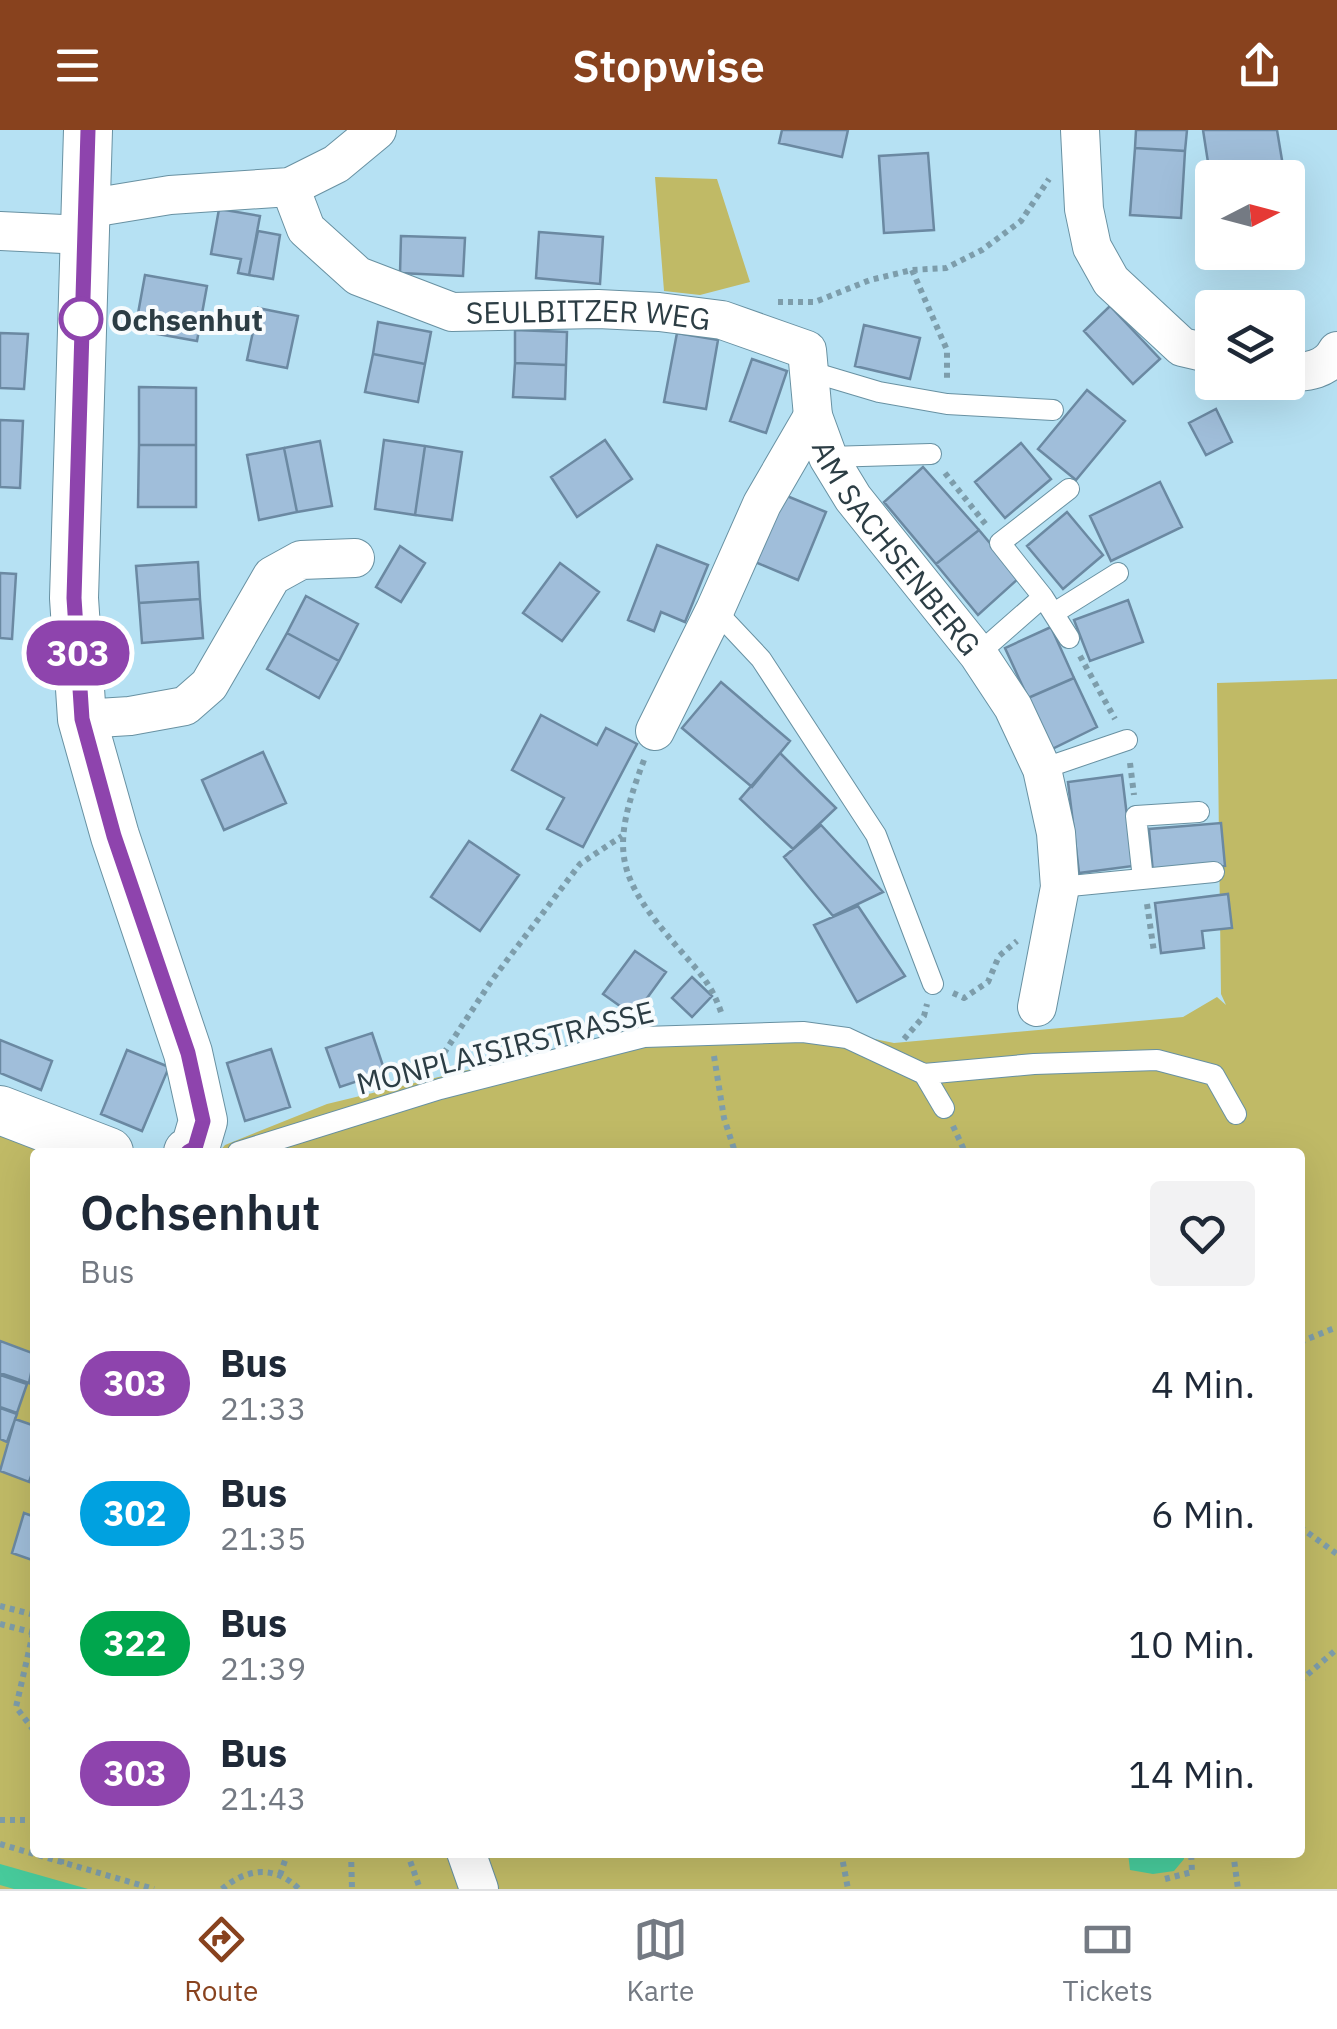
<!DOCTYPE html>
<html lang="de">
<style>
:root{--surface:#fff;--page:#f2f2f3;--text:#1f2937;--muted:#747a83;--line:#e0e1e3;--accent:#88421e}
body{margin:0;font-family:"IBM Plex Sans",sans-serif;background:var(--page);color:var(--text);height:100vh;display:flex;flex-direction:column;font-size:38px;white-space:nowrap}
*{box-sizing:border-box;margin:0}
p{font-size:32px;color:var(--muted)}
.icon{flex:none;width:55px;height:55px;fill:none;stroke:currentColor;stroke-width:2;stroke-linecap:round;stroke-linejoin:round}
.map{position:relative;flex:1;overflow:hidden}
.side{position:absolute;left:30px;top:1018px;width:1275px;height:710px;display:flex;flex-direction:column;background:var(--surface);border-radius:10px;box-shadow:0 10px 40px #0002}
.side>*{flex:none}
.badge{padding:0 20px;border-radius:32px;font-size:35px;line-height:65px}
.needle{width:65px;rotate:84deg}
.tools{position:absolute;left:1195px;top:30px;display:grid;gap:20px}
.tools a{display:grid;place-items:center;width:110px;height:110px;border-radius:10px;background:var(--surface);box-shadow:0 10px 40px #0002;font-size:50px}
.map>.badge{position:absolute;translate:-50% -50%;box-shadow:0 0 0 5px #fff}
.round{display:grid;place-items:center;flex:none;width:105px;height:105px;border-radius:10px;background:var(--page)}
.head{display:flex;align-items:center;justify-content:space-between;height:170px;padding:0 50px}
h1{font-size:48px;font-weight:600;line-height:75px}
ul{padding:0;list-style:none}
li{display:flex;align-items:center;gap:30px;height:130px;padding:0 50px}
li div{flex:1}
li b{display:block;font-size:38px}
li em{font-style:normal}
li .badge{min-width:110px;font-weight:700;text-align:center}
header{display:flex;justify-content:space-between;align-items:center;height:130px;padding:0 50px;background:var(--accent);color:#fff;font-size:45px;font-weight:600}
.menu{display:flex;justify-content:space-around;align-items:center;height:140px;border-top:2px solid var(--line);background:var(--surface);font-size:28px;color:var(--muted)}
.menu a{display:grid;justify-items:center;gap:5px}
.menu .on{color:var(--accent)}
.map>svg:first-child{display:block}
.green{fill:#c0ba66}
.water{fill:#47ca9b}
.building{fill:#a0beda;stroke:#6b89a2;stroke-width:2.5}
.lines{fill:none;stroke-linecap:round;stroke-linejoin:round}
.service-casing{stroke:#6891a2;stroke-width:22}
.minor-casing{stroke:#6891a2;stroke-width:40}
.tertiary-casing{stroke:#6891a2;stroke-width:50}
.path{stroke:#7d9dab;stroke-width:6;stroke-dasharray:5 5;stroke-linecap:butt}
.service{stroke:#fff;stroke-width:20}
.minor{stroke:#fff;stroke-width:38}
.tertiary{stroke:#fff;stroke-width:48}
.line-casing{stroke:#fff;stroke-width:22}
.line{stroke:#8e44ad;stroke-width:15}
.stop-dot{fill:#fff;stroke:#8e44ad;stroke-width:5}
.labels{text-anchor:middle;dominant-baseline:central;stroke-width:8;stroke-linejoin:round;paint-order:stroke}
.street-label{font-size:30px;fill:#2c3d44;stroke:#f7fbfd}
.stop-label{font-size:30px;font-weight:bold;fill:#2c3d44;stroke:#f7fbfd;text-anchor:start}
</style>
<header><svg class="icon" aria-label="menu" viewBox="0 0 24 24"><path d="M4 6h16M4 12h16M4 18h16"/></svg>Stopwise<svg class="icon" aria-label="share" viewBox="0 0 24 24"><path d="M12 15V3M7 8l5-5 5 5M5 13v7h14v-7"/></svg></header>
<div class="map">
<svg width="1337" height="1759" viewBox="0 0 1337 1759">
<rect width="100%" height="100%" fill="#b6e1f3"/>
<path class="green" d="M655,47L717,49L750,152L700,165L664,161Z
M1337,549V1759H0V994L73,1022H35V1722H1300V1022H219L225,1015L327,974L646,897L796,893L894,913L1183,887L1217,867L1226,875L1221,864L1217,553Z"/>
<path class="water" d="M1128,1723H1184V1729L1174,1741L1153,1744L1130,1740Z
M0,1734L88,1759H14L0,1755Z"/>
<path class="building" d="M782,0H848L842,27L779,13Z
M1136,0H1187L1185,21L1135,18Z
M1203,0H1277L1285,48H1212V58Z
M1135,18L1185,21L1181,88L1130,85Z
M928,23L934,100L884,103L879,26Z
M219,79L260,86L249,145L238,143L241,129L211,124Z
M258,101L280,105L273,149L249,145Z
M539,102L603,107L600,154L536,148Z
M401,106L465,108L463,146L400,143Z
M145,145L207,156L197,211L135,200Z
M1110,176L1160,229L1133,254L1084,201Z
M258,178L298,186L287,238L247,230Z
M378,192L431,202L425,234L373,224Z
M864,195L920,208L910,249L855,236Z
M515,200L567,202L566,235L515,233Z
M0,203L28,204L24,259L0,258Z
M677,203L718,210L706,279L664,272Z
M373,224L425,234L418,272L365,262Z
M752,229L787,241L766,303L730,291Z
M515,233L566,235L565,269L513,267Z
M139,257L196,258V315H139Z
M1087,260L1125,291L1076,350L1038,319Z
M1216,279L1232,312L1206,325L1189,293Z
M0,290L23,291L20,358L0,357Z
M384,310L425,316L415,385L375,379Z
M605,310L632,349L577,387L551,347Z
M320,311L332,376L297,382L284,318Z
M1021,313L1051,349L1005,388L975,352Z
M139,315H196V377H138Z
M425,316L462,322L452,390L415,385Z
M284,318L297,382L259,390L247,325Z
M923,337L979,400L936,434L884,372Z
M1160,352L1182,397L1111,431L1090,386Z
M782,364L826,382L798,450L755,432Z
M1067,382L1103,425L1063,459L1027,416Z
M979,400L1019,448L978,485L936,434Z
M657,415L708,435L685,492L661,482L654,501L628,490Z
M400,416L425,433L401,472L376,457Z
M198,432L200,469L139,473L136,436Z
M560,433L599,462L562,511L523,483Z
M0,443L16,444L12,509L0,508Z
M306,466L358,494L339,531L287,503Z
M200,469L203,508L142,513L139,473Z
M1128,470L1143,512L1090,531L1074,490Z
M1051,497L1074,548L1028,568L1005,518Z
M287,503L339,531L319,568L267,539Z
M1074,548L1097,597L1052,619L1028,568Z
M721,552L790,611L752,657L682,598Z
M541,585L597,615L606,598L637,614L583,717L547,699L564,668L512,640Z
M263,622L286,673L224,700L202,650Z
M780,623L836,678L793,719L740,669Z
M1122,645L1133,736L1079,743L1068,652Z
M1221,693L1225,736L1153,743L1149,699Z
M821,695L883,762L833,786L784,727Z
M469,711L519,745L480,801L431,767Z
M1228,764L1232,798L1202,801L1204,818L1161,823L1155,773Z
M858,776L905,846L857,872L814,795Z
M635,821L666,842L634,886L603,864Z
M692,847L712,866L692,887L672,868Z
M372,903L385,942L340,957L326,918Z
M0,910L52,931L41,960L0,943Z
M271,919L290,977L245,991L227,933Z
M127,920L169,937L142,1001L101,984Z
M0,1211L35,1224L29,1253L0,1243Z
M0,1245L27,1254L17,1283L0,1277Z
M0,1278L17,1284L7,1312L0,1309Z
M15,1289L35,1296V1335L29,1352L0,1341Z
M24,1383L35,1387V1431L12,1423Z"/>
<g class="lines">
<defs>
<path id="service" d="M812,242L879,262L947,274L1053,280
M828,327L931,324
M1069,359L1000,413L1043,467L1069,508
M715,480L761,529L876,705L933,854
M1054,483L1118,443
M978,524L1043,467
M1042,639L1127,610
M1143,749L1136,686L1199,682
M1060,757L1214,742
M924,944L1034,934L1157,930L1214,945L1236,984
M238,1022L440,959L644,907L803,902L847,908L924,944L944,978"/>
<g id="minor">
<path d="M1080,0L1084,79L1092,117L1111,151L1182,217L1212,224"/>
<path id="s1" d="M290,57L306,99L358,146L452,182L598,179L659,182L722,190L807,220L813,286L828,327L853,368L978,524L1013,577L1042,639L1056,703L1060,757L1037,877"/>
<path d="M85,79L170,65L290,57L336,34L377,0"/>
<path d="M0,101L84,105"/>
<path d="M1288,240C1306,244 1328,239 1337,221"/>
<path d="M82,589L130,586L185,576L209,555L272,446L301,430L355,428"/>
<path d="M655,601L715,480L762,374L813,286"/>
<path d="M466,1722L479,1759"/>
</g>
<path id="tertiary" d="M88,0L74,468L82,589L115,706L188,923L203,991L195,1018L188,1022
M0,980L109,1022"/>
</defs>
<use href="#service" class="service-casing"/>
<use href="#minor" class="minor-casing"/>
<use href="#tertiary" class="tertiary-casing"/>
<path class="path" d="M912,140L947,220V252
M778,172H815L870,150L912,140L946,138L982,120L1021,91L1049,49
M945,343L987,396
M1080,526L1115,589
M644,630C609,722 616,746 679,819C699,842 711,853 721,882
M1130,633L1134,665
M1147,774L1154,822
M953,863L964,868L988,852L999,826L1017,811
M904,909L924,886L927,874
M714,926L724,988L735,1022
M443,933L444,923L492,850L580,734L622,706
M953,996L965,1022
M1300,1212L1337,1197
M1300,1397L1337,1424
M0,1476L35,1485
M0,1494L35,1503
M33,1503L16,1577L35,1602
M1300,1551L1337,1519
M0,1690H35
M0,1714L154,1759
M351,1722L352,1759
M407,1722L420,1759
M841,1722L848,1759
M1233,1722L1238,1759
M61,1734L62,1722
M280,1745L288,1722
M1165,1749L1192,1742L1191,1722
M222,1759C247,1738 275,1735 299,1759"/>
<use href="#service" class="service"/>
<use href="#minor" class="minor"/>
<use href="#tertiary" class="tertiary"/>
</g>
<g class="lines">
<defs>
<path id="line" d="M88,0L74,468L82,589L114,706L188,923L203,991L195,1018L188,1022"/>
</defs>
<use href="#line" class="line-casing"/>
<use href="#line" class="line"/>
</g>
<circle class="stop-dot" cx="81" cy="189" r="20"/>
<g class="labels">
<g class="street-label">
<text stroke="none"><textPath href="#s1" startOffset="352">SEULBITZER WEG</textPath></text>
<text stroke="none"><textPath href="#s1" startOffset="800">AM SACHSENBERG</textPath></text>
<text transform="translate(505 917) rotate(-14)">MONPLAISIRSTRASSE</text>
</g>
<g class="stop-label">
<text x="111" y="189">Ochsenhut</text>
</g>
</g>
</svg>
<div class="tools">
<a><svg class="needle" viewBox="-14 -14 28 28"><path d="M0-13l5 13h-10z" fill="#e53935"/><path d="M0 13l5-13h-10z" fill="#747a83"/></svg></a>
<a><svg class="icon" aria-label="layers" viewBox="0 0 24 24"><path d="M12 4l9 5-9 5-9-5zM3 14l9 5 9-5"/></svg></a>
</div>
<b class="badge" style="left:78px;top:523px;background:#8e44ad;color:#fff">303</b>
<section class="side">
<div class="head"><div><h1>Ochsenhut</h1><p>Bus</p></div><a class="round"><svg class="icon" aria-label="heart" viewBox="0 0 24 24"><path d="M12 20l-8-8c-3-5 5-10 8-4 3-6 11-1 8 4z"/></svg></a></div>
<ul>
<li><span class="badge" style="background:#8e44ad;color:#fff">303</span><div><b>Bus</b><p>21:33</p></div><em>4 Min.</em></li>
<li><span class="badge" style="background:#00a1e0;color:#fff">302</span><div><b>Bus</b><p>21:35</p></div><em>6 Min.</em></li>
<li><span class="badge" style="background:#00a64d;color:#fff">322</span><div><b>Bus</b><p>21:39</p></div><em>10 Min.</em></li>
<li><span class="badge" style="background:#8e44ad;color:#fff">303</span><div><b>Bus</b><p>21:43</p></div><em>14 Min.</em></li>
</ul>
</section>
</div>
<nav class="menu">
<a class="on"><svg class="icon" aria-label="directions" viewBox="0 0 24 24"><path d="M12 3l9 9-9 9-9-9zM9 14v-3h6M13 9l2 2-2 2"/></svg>Route</a>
<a><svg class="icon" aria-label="map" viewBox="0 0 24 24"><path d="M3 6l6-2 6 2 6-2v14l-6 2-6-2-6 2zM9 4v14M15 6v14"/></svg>Karte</a>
<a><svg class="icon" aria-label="tickets" viewBox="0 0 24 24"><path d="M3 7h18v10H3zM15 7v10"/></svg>Tickets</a>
</nav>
